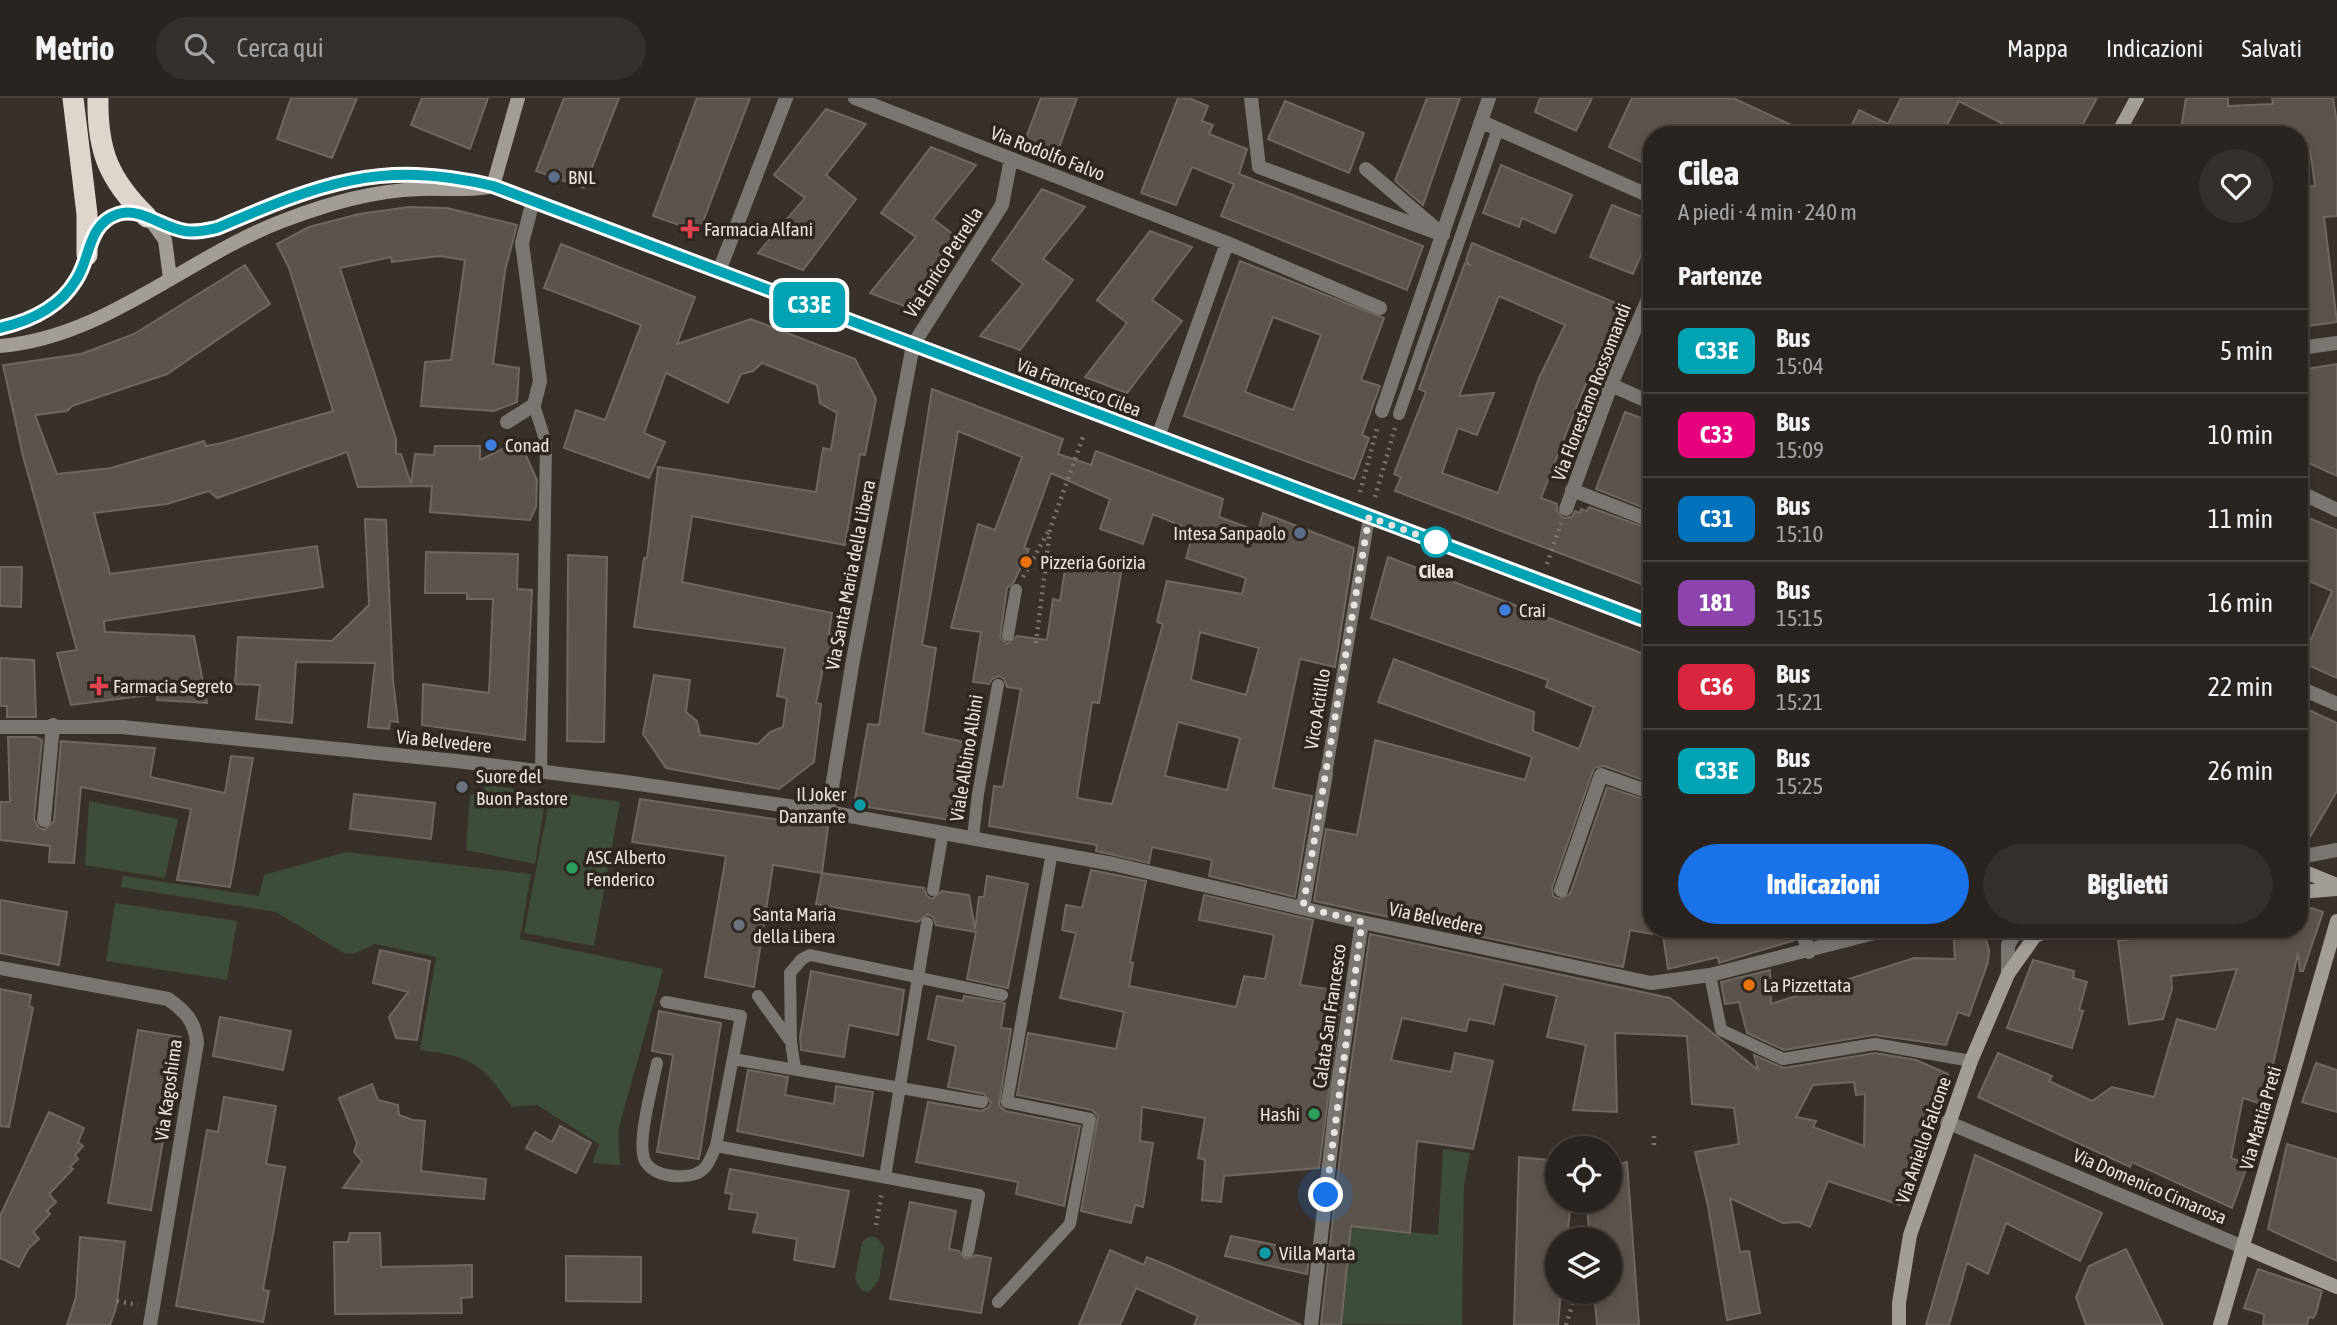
<!DOCTYPE html>
<html lang="it">
<meta charset="utf-8">
<style>
:root{--surface:#2a2420;--page:#36302d;--text:#f1f3f6;--muted:#a5a4a5;--line:#46413e;--accent:#1a73e8}
body{margin:0;font-family:"Asap Condensed",sans-serif;background:var(--page);color:var(--text);height:100vh;display:flex;flex-direction:column;font-size:26px;white-space:nowrap}
*{box-sizing:border-box;margin:0}
p{font-size:23px;color:var(--muted)}
.icon{flex:none;width:38px;height:38px;fill:none;stroke:currentColor;stroke-width:2;stroke-linecap:round;stroke-linejoin:round}
.map{position:relative;flex:1;overflow:hidden}
.sheet{position:absolute;left:1643px;top:28px;width:665px;height:812px;display:flex;flex-direction:column;background:var(--surface);border-radius:28px;box-shadow:0 4px 10px #0003,0 0 0 2px var(--line)}
.sheet>*{flex:none}
.badge{padding:0 14px;border-radius:10px;font-size:24px;line-height:46px}
.controls{position:absolute;left:1545px;top:1038px;display:grid;gap:14px}
.controls a{display:grid;place-items:center;width:77px;height:77px;border-radius:50%;background:var(--surface);box-shadow:0 4px 10px #0003,0 0 0 2px var(--line);font-size:35px}
.you{position:absolute;width:35px;height:35px;margin:-18px;border:5px solid #fff;border-radius:50%;background:#1a73e8;box-shadow:0 0 0 10px #1a73e833}
.map>.badge{position:absolute;translate:-50% -50%;box-shadow:0 0 0 4px #fff}
h2{padding:0 35px;font-size:26px;line-height:63px}
.round{display:grid;place-items:center;flex:none;width:74px;height:74px;border-radius:37px;background:var(--page)}
.head{display:flex;align-items:center;justify-content:space-between;height:119px;padding:0 35px}
h1{font-size:33px;font-weight:800;line-height:52px}
.primary-button{display:flex;gap:14px;margin-top:auto;padding:14px 35px}
.primary-button a{flex:1;height:80px;border-radius:42px;background:var(--accent);color:#fff;font-size:28px;font-weight:800;line-height:80px;text-align:center}
.primary-button a+a{background:var(--page);color:var(--text)}
ul{padding:0;list-style:none}
li{display:flex;align-items:center;gap:21px;height:84px;padding:0 35px;border-top:2px solid var(--line)}
li div{flex:1}
li b{display:block;font-size:26px}
li em{font-style:normal}
li .badge{min-width:77px;font-weight:700;text-align:center}
header{display:flex;align-items:center;gap:42px;box-sizing:border-box;height:98px;padding:0 35px;background:var(--surface);border-bottom:2px solid var(--line)}
header strong{font-size:33px}
nav{display:flex;gap:38px;margin-inline-start:auto;font-size:24px}
.search{width:490px;height:63px;background:var(--page);display:flex;align-items:center;gap:18px;box-sizing:border-box;padding:0 24px;border-radius:38px;color:var(--muted);font-size:26px}
.map>svg:first-child{display:block}
.green{fill:#3e4d37}
.building{fill:#5b544c;stroke:#6f6860;stroke-width:2;fill-rule:evenodd}
.lines{fill:none;stroke-linecap:round;stroke-linejoin:round}
.path{stroke:#7c7571;stroke-width:4.5;stroke-dasharray:2 5;stroke-linecap:butt}
.lane{stroke:#7a7773;stroke-width:12}
.street{stroke:#7a7773;stroke-width:14}
.secondary{stroke:#a29d97;stroke-width:14}
.highway{stroke:#ded6cd;stroke-width:21}
.line-casing{stroke:#fff;stroke-width:16}
.line{stroke:#00a3b4;stroke-width:10}
.walk{stroke:#e9e3e0;stroke-width:7;stroke-dasharray:0 12.6}
.service-dot{fill:#5c6f8a;stroke:#2e2621;stroke-width:2.5}
.health-dot{fill:#e0444e;stroke:#2e2621;stroke-width:2.5}
.shop-dot{fill:#3f7fe0;stroke:#2e2621;stroke-width:2.5}
.stop-dot{fill:#fff;stroke:#00a3b4;stroke-width:3.5}
.food-dot{fill:#e8710a;stroke:#2e2621;stroke-width:2.5}
.worship-dot{fill:#6b7280;stroke:#2e2621;stroke-width:2.5}
.culture-dot{fill:#0f9aa8;stroke:#2e2621;stroke-width:2.5}
.leisure-dot{fill:#2e9e5b;stroke:#2e2621;stroke-width:2.5}
.labels{text-anchor:middle;dominant-baseline:central;stroke-width:7;stroke-linejoin:round;paint-order:stroke}
.street-label{font-size:19px;fill:#e9e3e0;stroke:#2e2621}
.poi-label{font-size:19px;fill:#e9e3e0;stroke:#2e2621;text-anchor:start}
.stop-label{font-size:19px;font-weight:bold;fill:#e9e3e0;stroke:#2e2621}
</style>
<header>
<strong>Metrio</strong>
<div class="search"><svg class="icon" aria-label="search" viewBox="0 0 24 24"><circle cx="10" cy="10" r="6"/><path d="M15 15l6 6"/></svg>Cerca qui</div>
<nav><a>Mappa</a><a>Indicazioni</a><a>Salvati</a></nav>
</header>
<div class="map">
<svg width="2337" height="1227" viewBox="0 0 2337 1227">
<rect width="100%" height="100%" fill="#38302b"/>
<path class="green" d="M486,686L546,697L535,766L466,752L470,697L481,694Z
M551,693L620,704L594,848L524,835Z
M89,703L178,721L165,780L85,767Z
M346,754L531,776L520,841L663,871L618,1033L620,1067L592,1065L599,1046L537,1007L512,1009C481,965 473,959 420,952L436,859L375,846L353,856L344,855L276,814L121,789L123,778L259,798L264,777Z
M115,805L237,823L227,882L106,863Z
M1443,1051L1470,1055L1464,1088L1462,1227L1341,1226L1351,1128L1438,1137Z
M868,1139H876L884,1149L879,1182L869,1194L862,1193L855,1181L862,1144Z"/>
<path class="building" d="M291,0H357L332,60L277,41Z
M422,0H488L470,51L411,27Z
M564,0H619L584,90L536,73Z
M697,0H750L699,134L653,118Z
M1041,0H1077L1056,58L1024,45Z
M1178,0H1189L1208,8L1202,23L1213,27L1209,36L1247,51L1239,76L1423,148L1407,192L1221,118L1234,86L1192,69L1176,107L1141,95Z
M1427,0H1460L1423,107L1395,83Z
M1540,0H1592L1576,33L1535,14Z
M1632,0H1733L1813,37H1652V69L1609,49Z
M1901,0H2097L2077,37H2024L1959,3L1942,37H1847L1859,12L1888,26Z
M2186,0H2228V8L2273,6L2272,0H2333L2337,25V118L2324,119L2337,224L2300,229V90L2315,88L2310,52H2300V37H2180Z
M1285,3L1364,35L1349,75L1268,41Z
M826,11L866,26L826,77L856,101L803,172L758,155L805,100L774,77Z
M931,49L976,67L933,121L961,142L910,210L870,195L916,139L881,115Z
M1501,67L1572,97L1555,135L1522,120L1519,129L1483,115Z
M1042,91L1085,109L1043,161L1073,182L1020,252L980,238L1023,186L992,162Z
M1612,107L1652,123V131L1633,176L1590,159Z
M409,109L447,110L517,127L505,173L493,266L519,270L517,304L494,313L421,308L425,264L451,262L465,162L439,158L392,164L391,159L340,170L396,341V356H401L411,386L415,356L434,357L435,348H480V362L513,346L523,351L537,382L536,409L530,422L430,414L432,388L358,389L347,354L217,400L209,393L167,406L94,415L110,476L317,448L323,489L104,523L105,534L194,538L207,605L157,602V596L71,607L57,555L77,552L23,358L3,267L81,256L134,236L245,167L270,206L167,276L72,308L67,313L35,317L57,376L111,370L204,343L206,348L222,345L333,313L289,170L277,146L309,129L359,116Z
M1150,133L1192,149L1152,202L1182,223L1127,295L1085,279L1127,225L1097,202Z
M1472,145L1623,208L1581,297L1541,400L1557,406V413L1563,420L1572,419L1575,413L1580,415L1581,411L1587,413L1589,409L1652,432V490L1395,393L1401,379L1394,376L1426,294L1419,291L1465,165L1470,167L1466,162ZM1499,198L1565,227L1539,280L1498,395L1442,375L1458,330L1477,337L1494,295L1459,298Z
M561,146L695,199L677,246L751,221L855,261L876,301L865,357L860,356L845,447L692,418L682,484L832,515L829,536L834,537L829,565H824L816,605L821,606L814,664L779,691L666,670L643,636L654,577L690,582L686,614L697,623L700,637L758,646L770,634L783,629L787,600L777,598L785,550L634,529L644,460H647L658,369L816,394L823,350L831,352L837,315L820,305L817,287L762,265L753,273L741,276L728,305L666,275L644,335L665,344L649,380L564,350L576,312L605,322L641,227L544,190Z
M1240,163L1384,220L1361,282L1380,288L1362,337L1369,340L1354,381L1184,318ZM1273,219L1321,237L1293,312L1245,294Z
M2337,266V378L2300,361V272Z
M932,291L1063,341L1058,356L1091,367L1096,353L1223,401L1219,419L1258,433L1263,415L1354,450L1335,569L1300,561L1273,690L1312,698L1295,799L1209,778L1212,762L1152,749L1149,765L1096,753L1097,747L989,728L994,688L1003,689L1021,591L1007,589L1004,581L999,578L992,581L989,586L973,584L981,534L951,530L978,426L995,432L1022,359L958,333L922,547L936,550L923,635L964,644L954,706L957,723L854,707L868,626L879,627ZM1051,375L1110,401L1100,431L1143,446L1153,416L1194,433L1186,460L1246,480L1242,496L1167,483L1157,524L1163,526L1112,706L1077,700L1092,604L1099,605L1121,475L1097,471L1098,464L1067,459L1060,503L1053,501L1047,542L1017,538L1007,546L1000,539L1007,490L1014,484L1029,451L1024,450ZM1200,534L1259,550L1246,597L1191,582ZM1178,624L1240,640L1227,692L1165,678Z
M1625,314L1652,324V413L1596,391Z
M2300,416L2337,432V580L2301,564L2332,493L2300,479Z
M365,421L386,422L393,582L398,624L390,623L389,631L368,629L375,565L296,564L292,625L256,621L260,587L235,586L238,539L332,543L369,507Z
M426,454L518,456L517,491L532,492L525,642L422,627L423,586L489,595L493,501H467V495H425Z
M568,457L607,459L604,644L567,643Z
M1388,459L1652,559V685L1604,668L1594,670L1552,790L1553,798L1559,801L1570,796L1607,689L1652,704V836L1630,832L1623,869L1314,803L1326,731L1357,737L1375,642L1525,682L1532,659L1378,604L1394,561L1534,614L1533,633L1579,651L1594,609L1546,589L1548,582L1371,520Z
M0,469H22L21,509L0,508Z
M0,560L34,562L36,619H7V608H0Z
M2300,608L2337,625V693L2304,749H2300Z
M8,639H36L42,642L34,721L38,729L44,732L54,723L61,643L155,650L150,679L225,695L231,658L253,660L230,789L177,782L191,711L81,689L74,765L49,764L50,748L0,742V704H10Z
M354,696L435,705L431,741L350,731Z
M640,701L828,729L822,775L773,767L754,889L705,879L726,758L632,744Z
M1091,772L1146,783L1130,864L1133,865L1129,888L1236,909L1244,878L1265,881L1274,837L1199,822L1204,797L1313,822L1300,887L1342,893L1319,1070L1224,1078L1221,1104L1202,1102L1205,1062L1198,1060L1205,1020L1142,1009L1140,1043L1153,1045L1143,1109L1135,1107L1131,1125L1081,1113L1098,1018L1092,1012L1017,997L1028,935L1116,951L1124,914L1060,900L1076,835L1062,832L1066,807L1082,810Z
M822,775L924,790L927,798L932,801L942,793L969,797L975,831L979,799H984L987,778L1028,786L1008,890L967,881L976,834L936,827L933,819L928,816L918,824L816,806Z
M0,802L67,814L59,867L0,855Z
M2312,810L2323,814L2303,873H2300L2298,855L2264,1007L2243,1000L2231,1060L2248,1066L2232,1110L2132,1064L2130,1069L1978,999L1998,955L2052,978L2049,983L2092,1003L2112,989L2154,999L2177,921L2216,932L2237,871L2171,878L2172,891L2163,921L2129,926L2118,843L2195,831H2300V812Z
M1662,831H1709V837L1735,831H1792L1795,842L1719,865L1718,859L1668,871Z
M1953,831H1982L1989,851L1988,864L1969,918L1958,914L1946,947L1874,937L1784,952L1747,935L1739,904L1725,906L1721,884L1770,872L1771,906L1914,860L1955,861Z
M1370,836L1670,900L1758,972L1754,957L1784,970L1875,955L1916,962L1948,976L1926,1026L1930,1027L1900,1107L1828,1083L1810,1129L1799,1124L1783,1125L1730,1100L1740,1154L1749,1153L1760,1215L1727,1222L1708,1108L1695,1054L1739,1046L1734,1010L1692,1006L1687,938L1615,935L1617,1014L1573,1012L1586,947L1547,939L1557,898L1503,886L1494,926L1469,921L1466,933L1402,920L1391,962L1451,974L1455,955L1493,963L1473,1051L1417,1043L1410,1135L1351,1128L1341,1227L1321,1226L1348,988ZM1854,984L1856,997L1865,996L1864,1048L1813,1029L1816,1023L1796,1019L1813,987Z
M380,852L430,863L417,942L396,940L389,919L408,894L373,885Z
M2033,862L2074,873L2073,880L2087,884L2079,912L2083,913L2072,950L2007,930Z
M811,873L904,892L898,937L849,927L844,959L801,952L800,939Z
M0,891L31,897L29,908L33,910L9,1029L0,1028Z
M937,898L963,903L964,898L1005,905L1001,930L1011,931L999,1007L1005,1013L1080,1028L1064,1108L1016,1096L1018,1084L916,1064L928,1004L981,1013L988,1010L991,1005L984,996L948,989L956,948L928,941Z
M659,913L721,925L699,1061L657,1054L673,957L652,953Z
M220,919L291,933L283,972L213,958Z
M138,932L181,939L151,1112L108,1105Z
M2316,965L2337,972V1014L2302,1004Z
M748,972L788,979L785,997L834,1006L836,988L873,994L863,1058L737,1033Z
M372,986L378,1002L398,1007L399,1017L413,1022L425,1023L421,1073L486,1081L484,1101L343,1090L362,1063L354,1054L357,1045L339,1000Z
M224,999L276,1008L266,1066L285,1069L263,1192L269,1193L263,1224L176,1208L207,1032L218,1034Z
M49,1014L84,1030L78,1044L83,1048L75,1057L78,1061L70,1069L73,1071L49,1096L56,1104L47,1113L50,1116L33,1134L39,1141L28,1151L19,1169L0,1160V1118Z
M560,1028L591,1045L576,1075L526,1050L535,1034L552,1044Z
M2287,1046L2337,1061V1163L2268,1131Z
M1975,1057L2102,1115L2080,1163L2006,1125L1988,1176L1967,1165L1949,1227H1926Z
M1519,1059L1558,1063V1102H1571L1567,1141H1558V1194H1561L1558,1227H1514Z
M1627,1064L1639,1227H1597L1594,1194H1610V1141H1590L1586,1102H1610V1068Z
M730,1071L849,1093L834,1169L794,1162L797,1141L753,1134L758,1115L729,1111L732,1096L725,1095Z
M910,1104L956,1113L949,1151L959,1153L966,1161L976,1157L991,1160L981,1215L890,1201Z
M350,1135H380L381,1169L472,1167V1199L461,1200L462,1215L335,1216L334,1144H348Z
M1231,1138L1310,1154L1307,1176L1225,1158Z
M80,1139L125,1144L116,1210L110,1227H67L76,1199Z
M2126,1151L2163,1227H2086L2076,1199L2089,1168Z
M1110,1152L1144,1167L1147,1159L1169,1168L1301,1227H1194L1198,1218L1136,1190L1120,1227H1079Z
M566,1158L641,1159V1204L566,1203Z
M2258,1171L2322,1193L2316,1215L2313,1220L2309,1219L2307,1227H2263L2264,1216L2244,1210Z"/>
<g class="lines">
<path class="path" d="M1360,394L1378,327
M1375,399L1395,330
M1547,466L1561,425
M1023,479L1048,434
M1036,545L1050,431L1084,336
M1654,1038V1051
M876,1127L882,1094
M117,1203L138,1207
M1566,1227L1576,1194"/>
<path class="lane" d="M534,307L546,345L541,673
M1399,316L1498,31
M1008,537L1016,492
M1326,676L1369,419
M973,739L978,696L998,587
M933,792L943,734
M1710,877L1721,932L1783,961L1875,946L1971,963
M758,898L791,944L790,875L802,861L810,857L1002,897
M666,904L741,918L716,1048L979,1097L968,1153
M791,944L795,971
M733,961L982,1004
M657,965C653,986 636,1045 645,1063C652,1076 670,1079 683,1078C704,1078 709,1066 716,1048
M885,1079L927,825
M998,1204L1070,1126L1090,1021L1007,1004L1052,754"/>
<path class="street" d="M855,0L1227,145L1380,210
M1251,0L1259,69L1443,137
M1482,24L1652,99
M1366,71L1434,129
M719,173L786,0
M2300,250L2337,245
M1611,287L1652,305
M1382,313L1489,0
M507,324L534,307L540,283L522,145L533,103
M1158,339L1227,145
M1572,392L1652,423
M2300,394L2337,412
M1566,411L1611,287L1652,192
M2300,590L2337,606
M0,629H122L456,663L626,684L828,714L1113,766L1362,824L1651,885L1710,877L1890,831
M828,714L853,562L913,247L1002,107L1011,61
M44,722L53,627
M2300,759L2337,752
M1561,792L1601,677L1652,695
M1303,809L1326,676
M1801,831L1809,854
M0,870L168,901C185,913 195,923 197,945L150,1227
M2008,876V847L2018,831
M1947,1024L2243,1149
M1311,1227L1338,987L1362,824"/>
<path class="secondary" d="M2117,37L2137,0
M493,88L518,0
M152,124L165,142L170,180
M0,230C30,223 59,209 76,182C91,160 87,126 118,116C141,109 163,130 185,133C196,135 207,132 217,130C319,86 381,61 493,88L1652,525
M0,248C107,239 188,158 285,122C330,105 372,93 420,91C443,90 465,93 488,89
M2300,772L2337,787
M2300,794L2337,791
M2243,1149L2337,1189
M1899,1227V1205L1910,1137L1971,963L2008,876L2035,838L2053,831
M2220,1227L2337,823"/>
<path class="highway" d="M73,0L87,116V157
M98,0C97,53 109,82 147,119"/>
</g>
<g class="lines">
<defs>
<path id="line" d="M0,230C30,223 60,209 76,182C91,160 87,126 118,116C141,109 163,130 185,133C196,135 207,132 217,130C320,86 380,61 493,88L1652,525"/>
</defs>
<use href="#line" class="line-casing"/>
<use href="#line" class="line"/>
<path class="walk" d="M1326,1097L1362,824L1303,809L1369,419L1443,446L1436,444"/>
</g>
<g class="service-dot">
<circle cx="554" cy="79" r="7"/>
<circle cx="1300" cy="435" r="7"/>
</g>
<g class="health-dot">
<path d="M686.5 120.5h7v7h7v7h-7v7h-7v-7h-7v-7h7z"/>
<path d="M95.5 577.5h7v7h7v7h-7v7h-7v-7h-7v-7h7z"/>
</g>
<g class="shop-dot">
<circle cx="491" cy="347" r="7"/>
<circle cx="1505" cy="512" r="7"/>
</g>
<circle class="stop-dot" cx="1436" cy="444" r="14"/>
<g class="food-dot">
<circle cx="1026" cy="464" r="7"/>
<circle cx="1749" cy="887" r="7"/>
</g>
<g class="worship-dot">
<circle cx="462" cy="689" r="7"/>
<circle cx="739" cy="827" r="7"/>
</g>
<g class="culture-dot">
<circle cx="860" cy="707" r="7"/>
<circle cx="1265" cy="1155" r="7"/>
</g>
<g class="leisure-dot">
<circle cx="572" cy="770" r="7"/>
<circle cx="1314" cy="1016" r="7"/>
</g>
<g class="labels">
<g class="street-label">
<text transform="translate(1048 55) rotate(21)">Via Rodolfo Falvo</text>
<text transform="translate(943 164) rotate(-57)">Via Enrico Petrella</text>
<text transform="translate(1079 289) rotate(21)">Via Francesco Cilea</text>
<text transform="translate(1591 294) rotate(-69)">Via Florestano Rossomandi</text>
<text transform="translate(850 477) rotate(-79)">Via Santa Maria della Libera</text>
<text transform="translate(1317 611) rotate(-81)">Vico Acitillo</text>
<text transform="translate(444 643) rotate(6)">Via Belvedere</text>
<text transform="translate(966 660) rotate(-81)">Viale Albino Albini</text>
<text transform="translate(1436 820) rotate(12)">Via Belvedere</text>
<text transform="translate(1329 918) rotate(-82)">Calata San Francesco</text>
<text transform="translate(168 992) rotate(-82)">Via Kagoshima</text>
<text transform="translate(2260 1020) rotate(-74)">Via Mattia Preti</text>
<text transform="translate(1923 1042) rotate(-71)">Via Aniello Falcone</text>
<text transform="translate(2150 1088) rotate(23)">Via Domenico Cimarosa</text>
</g>
<g class="poi-label">
<text x="568" y="79">BNL</text>
<text x="704" y="131">Farmacia Alfani</text>
<text x="505" y="347">Conad</text>
<text x="1286" y="435" text-anchor="end">Intesa Sanpaolo</text>
<text x="1040" y="464">Pizzeria Gorizia</text>
<text x="1519" y="512">Crai</text>
<text x="113" y="588">Farmacia Segreto</text>
<text x="476" y="678">Suore del<tspan x="476" dy="22">Buon Pastore</tspan></text>
<text x="846" y="696" text-anchor="end">Il Joker<tspan x="846" dy="22">Danzante</tspan></text>
<text x="586" y="759">ASC Alberto<tspan x="586" dy="22">Fenderico</tspan></text>
<text x="753" y="816">Santa Maria<tspan x="753" dy="22">della Libera</tspan></text>
<text x="1763" y="887">La Pizzettata</text>
<text x="1300" y="1016" text-anchor="end">Hashi</text>
<text x="1279" y="1155">Villa Marta</text>
</g>
<g class="stop-label">
<text x="1436" y="473">Cilea</text>
</g>
</g>
</svg>
<div class="controls">
<a><svg class="icon" aria-label="locate" viewBox="0 0 24 24"><circle cx="12" cy="12" r="6"/><path d="M12 2v4M12 18v4M2 12h4M18 12h4"/></svg></a>
<a><svg class="icon" aria-label="layers" viewBox="0 0 24 24"><path d="M12 4l9 5-9 5-9-5zM3 14l9 5 9-5"/></svg></a>
</div>
<div class="you" style="left:1326px;top:1097px"></div>
<b class="badge" style="left:809px;top:207px;background:#00a3b4;color:#fff">C33E</b>
<section class="sheet">
<div class="head"><div><h1>Cilea</h1><p>A piedi · 4 min · 240 m</p></div><a class="round"><svg class="icon" aria-label="heart" viewBox="0 0 24 24"><path d="M12 20l-8-8c-3-5 5-10 8-4 3-6 11-1 8 4z"/></svg></a></div>
<h2>Partenze</h2>
<ul>
<li><span class="badge" style="background:#00a3b4;color:#fff">C33E</span><div><b>Bus</b><p>15:04</p></div><em>5 min</em></li>
<li><span class="badge" style="background:#e6007e;color:#fff">C33</span><div><b>Bus</b><p>15:09</p></div><em>10 min</em></li>
<li><span class="badge" style="background:#0072bc;color:#fff">C31</span><div><b>Bus</b><p>15:10</p></div><em>11 min</em></li>
<li><span class="badge" style="background:#8e44ad;color:#fff">181</span><div><b>Bus</b><p>15:15</p></div><em>16 min</em></li>
<li><span class="badge" style="background:#d7263d;color:#fff">C36</span><div><b>Bus</b><p>15:21</p></div><em>22 min</em></li>
<li><span class="badge" style="background:#00a3b4;color:#fff">C33E</span><div><b>Bus</b><p>15:25</p></div><em>26 min</em></li>
</ul>
<div class="primary-button"><a>Indicazioni</a><a>Biglietti</a></div>
</section>
</div>
